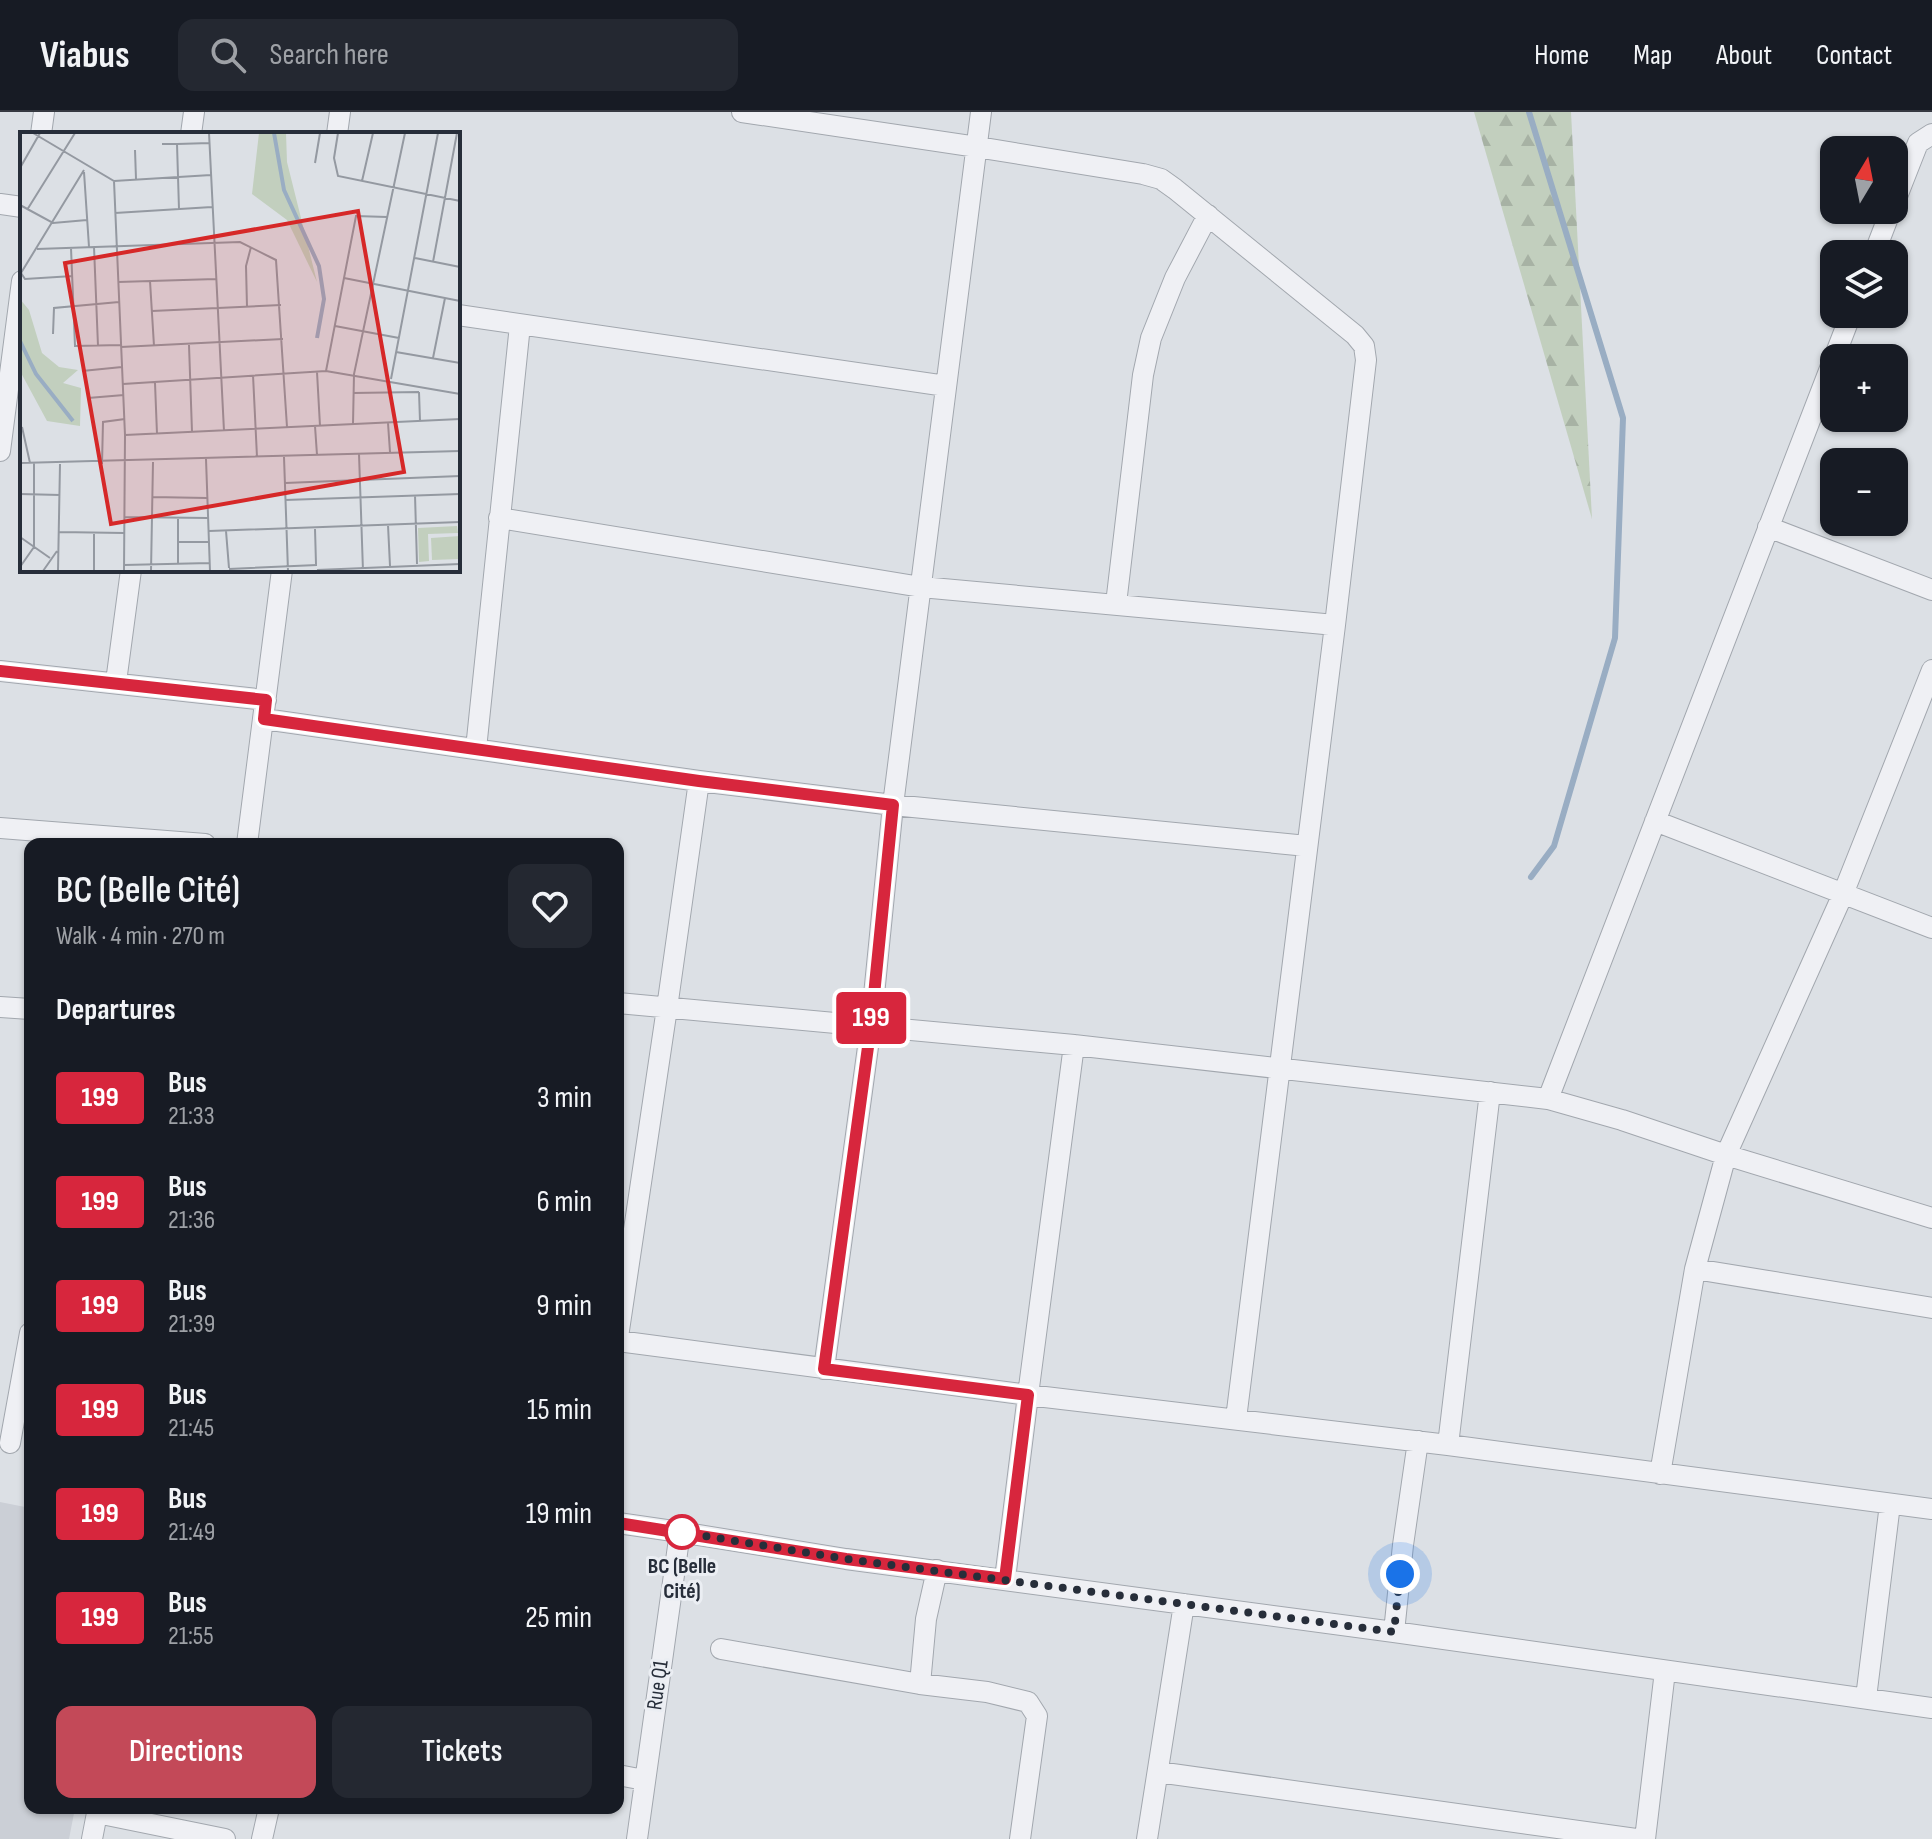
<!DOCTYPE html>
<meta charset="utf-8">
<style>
:root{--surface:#171b24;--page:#242831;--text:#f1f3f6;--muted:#9ea1a6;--line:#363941;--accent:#c34958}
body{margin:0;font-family:"Sofia Sans Condensed",sans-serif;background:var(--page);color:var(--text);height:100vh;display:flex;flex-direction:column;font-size:30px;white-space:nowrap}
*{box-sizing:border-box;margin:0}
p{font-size:26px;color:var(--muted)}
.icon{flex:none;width:44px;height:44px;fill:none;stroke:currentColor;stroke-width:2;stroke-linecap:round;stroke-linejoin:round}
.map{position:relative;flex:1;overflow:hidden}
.panel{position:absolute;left:24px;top:726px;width:600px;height:976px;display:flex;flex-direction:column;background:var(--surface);border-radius:16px;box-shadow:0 2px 6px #0004}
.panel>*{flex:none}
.badge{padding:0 16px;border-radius:6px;font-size:28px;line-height:52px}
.needle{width:52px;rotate:10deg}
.tools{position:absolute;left:1820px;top:24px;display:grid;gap:16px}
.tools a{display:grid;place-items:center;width:88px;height:88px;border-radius:16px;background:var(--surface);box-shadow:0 2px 6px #0004;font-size:40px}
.you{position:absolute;width:40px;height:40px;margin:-20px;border:6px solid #fff;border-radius:50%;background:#1a73e8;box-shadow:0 0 0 12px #1a73e833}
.map>.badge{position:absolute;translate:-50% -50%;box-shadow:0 0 0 4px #fff}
h2{padding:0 32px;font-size:30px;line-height:72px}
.round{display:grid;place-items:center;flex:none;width:84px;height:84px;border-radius:16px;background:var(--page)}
.headline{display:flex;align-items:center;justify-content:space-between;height:136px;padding:0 32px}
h1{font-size:38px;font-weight:600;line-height:60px}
.cta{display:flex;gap:16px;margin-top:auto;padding:16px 32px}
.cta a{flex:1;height:92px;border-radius:16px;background:var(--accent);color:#fff;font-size:32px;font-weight:600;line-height:92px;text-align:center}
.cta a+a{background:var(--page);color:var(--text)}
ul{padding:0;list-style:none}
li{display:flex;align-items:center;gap:24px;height:104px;padding:0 32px}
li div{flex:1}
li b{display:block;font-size:30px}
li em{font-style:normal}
li .badge{min-width:88px;font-weight:700;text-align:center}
header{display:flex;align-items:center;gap:48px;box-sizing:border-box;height:112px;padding:0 40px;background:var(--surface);border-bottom:2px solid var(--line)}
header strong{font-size:38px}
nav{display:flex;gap:44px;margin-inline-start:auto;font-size:28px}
.search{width:560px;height:72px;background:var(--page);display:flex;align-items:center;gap:20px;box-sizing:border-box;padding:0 28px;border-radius:16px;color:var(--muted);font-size:30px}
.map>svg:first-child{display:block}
.built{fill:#cbcfd6}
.forest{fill:url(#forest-firs)}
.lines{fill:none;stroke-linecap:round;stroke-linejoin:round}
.stream{stroke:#99adc3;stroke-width:6}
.minor-casing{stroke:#a2a7ae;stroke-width:22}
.minor{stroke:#eff0f4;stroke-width:20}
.line-casing{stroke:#fff;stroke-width:18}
.line{stroke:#d7263d;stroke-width:12}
.walk{stroke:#272e3a;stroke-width:8;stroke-dasharray:0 14.4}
.stop-dot{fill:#fff;stroke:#d7263d;stroke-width:4}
.labels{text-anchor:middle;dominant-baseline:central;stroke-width:6;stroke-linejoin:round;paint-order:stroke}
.stop-label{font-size:22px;font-weight:bold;fill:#272e3a;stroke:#ebeef3}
.street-label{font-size:22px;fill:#272e3a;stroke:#ebeef3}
.inset-river{fill:none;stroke:#99adc3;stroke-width:4}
.inset-road{fill:none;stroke:#9499a1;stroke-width:2}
.view{fill:#d62828;fill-opacity:0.15;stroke:#d62828;stroke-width:4}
.inset-edge{fill:none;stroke:#272e3a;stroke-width:4}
</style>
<header>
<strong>Viabus</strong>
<div class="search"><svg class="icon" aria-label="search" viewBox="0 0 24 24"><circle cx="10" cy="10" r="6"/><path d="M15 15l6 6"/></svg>Search here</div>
<nav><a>Home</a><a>Map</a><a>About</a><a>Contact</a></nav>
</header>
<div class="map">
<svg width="1932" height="1727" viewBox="0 0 1932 1727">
<defs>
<pattern id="forest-firs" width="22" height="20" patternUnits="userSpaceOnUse" patternTransform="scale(2)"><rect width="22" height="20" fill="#c2cfbe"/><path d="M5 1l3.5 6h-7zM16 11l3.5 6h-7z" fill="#a7b2a4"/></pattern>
</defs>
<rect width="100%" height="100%" fill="#dce0e5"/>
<path class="built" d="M0,1390L30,1396V1696H75L69,1727H0Z"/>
<path class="forest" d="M1474,0H1571L1592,407Z"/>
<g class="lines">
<path class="stream" d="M1529,0L1623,306L1615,526L1554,734L1531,765"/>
<defs>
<path id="minor" d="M742,0L977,35L1143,62L1161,67L1175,77L1355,223L1364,234L1366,248L1335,513L1236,1307
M41,22L44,0
M191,22L194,0
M337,22L340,0
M0,92L22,95
M1894,92L1918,31L1932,22
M1874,142L1891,98
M458,203L946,274
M0,339L22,169
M499,406L921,475L1335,513
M1768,415L1932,478
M1116,492L1143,263L1151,226L1175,166L1208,103
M0,559L266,588
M116,570L131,458
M264,607L699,669L893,693L1307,734
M476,637L520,213
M1655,709L1932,816
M0,716L205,732
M247,732L282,458
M618,891L1074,933L1548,987L1622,1008L1726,1043L1932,1106
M0,895L30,897
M1548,987L1851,202
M1695,1157L1932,1196
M618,1225L667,896L699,669
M618,1229L1028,1283L1448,1333L1932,1397
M824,1257L871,913L893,693L981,0
M10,1331L30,1221
M1448,1333L1490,980
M1660,1362L1695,1157L1726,1043L1843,782L1932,558
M618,1411L680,1420L846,1447L1394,1520L1932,1596
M1005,1467L1028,1283L1074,933
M1394,1520L1403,1433L1418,1329
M721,1537L920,1572L926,1507L937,1458
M920,1572L987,1580L1028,1590L1037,1604L1020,1727
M1866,1586L1890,1392
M1158,1660L1636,1727
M618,1663L644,1668
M97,1701L225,1727
M92,1727L98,1696
M262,1727L269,1696
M637,1727L680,1420
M1147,1727L1184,1492
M1645,1727L1665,1559"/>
</defs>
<use href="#minor" class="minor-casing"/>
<use href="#minor" class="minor"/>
</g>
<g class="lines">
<defs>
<path id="line" d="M0,559L266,588L264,607L699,669L893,693L871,913L824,1257L1028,1283L1005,1467L846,1447L618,1411"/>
</defs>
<use href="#line" class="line-casing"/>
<use href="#line" class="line"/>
<path class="walk" d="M682,1420H680L846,1447L1394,1520L1400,1462"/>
</g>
<circle class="stop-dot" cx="682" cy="1420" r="16"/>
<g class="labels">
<g class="stop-label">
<text x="682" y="1454">BC (Belle<tspan x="682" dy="25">Cité)</tspan></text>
</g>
<g class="street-label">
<text transform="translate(658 1573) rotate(-82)">Rue Q1</text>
</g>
</g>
<g transform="translate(20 20)">
<rect width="440" height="440" fill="#dce0e5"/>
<path d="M239,1H266L267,30L297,150L267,88L232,62ZM0,167L9,178L22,221L39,235L58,238L43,251L61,256L60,294L27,289L0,239Z" fill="#c2cfbe"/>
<path d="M440,404V427L412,428L411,406Z" fill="#c2cfbe"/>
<path d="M437,394L438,401L408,402L409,429L399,430L398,396Z" fill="#c2cfbe"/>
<path class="inset-river" d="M254,1L264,58L299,134L304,167L297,206M0,209L16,242L53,289"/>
<path class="inset-road" d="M13,1L94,49L191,43M189,1L204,299M318,1L314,26L318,44L440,69M142,12H157L159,77M157,12L190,11M115,18L116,47M295,31L300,1M0,36L20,1M64,40L69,115M94,49L105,303L104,439M342,49L353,1M0,73L33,91L67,88M7,78L55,1M95,81L192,75M74,115L78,214M51,116L55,214L101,213M17,117L220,110L256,128L267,295M395,126L440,135M413,130L437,1M53,144L5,147L1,141L64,38M324,146L440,169M130,149L134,214M98,150L196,147M227,175L226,134L231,115M132,179L261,173M315,194L379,206M33,202L34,176L99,170M169,213L172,300M101,215L263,207M376,220L440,231M413,226L425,166M62,239L102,235M306,239L336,84L367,85M297,240L300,294M233,243L237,325M371,247L418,1M135,251L137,302M103,252L306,239L440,262M399,260L400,289M333,261L399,260M68,266L104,263M368,291L370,320M333,292L334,242L385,1M295,294L297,323M2,295L10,331M105,303L440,287M339,322L343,439M264,325L268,439M186,327L190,439M0,331L440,319M82,332L83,290L105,287M265,351L440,344M0,362L40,363M395,363L397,432M132,365L187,366M265,368L440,362M105,385L188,386M158,386V431M368,393L370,434M295,397L296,432M189,399L440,390M206,399L209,436M39,400L104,401M74,401V439M0,405L30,426M158,410H189M104,433L190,431M0,435L14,415V331M209,437L297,433M297,438L440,432M23,439L37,419M38,439L40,332M131,439L133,330"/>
<path class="view" d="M338,79L384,340L91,392L45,131Z"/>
<rect width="440" height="440" class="inset-edge"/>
</g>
</svg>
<div class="tools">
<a><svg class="needle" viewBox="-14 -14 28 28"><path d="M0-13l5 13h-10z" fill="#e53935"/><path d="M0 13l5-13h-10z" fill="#9ea1a6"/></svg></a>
<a><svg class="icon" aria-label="layers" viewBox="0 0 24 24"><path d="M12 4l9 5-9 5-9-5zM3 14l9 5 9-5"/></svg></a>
<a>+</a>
<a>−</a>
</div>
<div class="you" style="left:1400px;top:1462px"></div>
<b class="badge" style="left:871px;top:906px;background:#d7263d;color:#fff">199</b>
<section class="panel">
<div class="headline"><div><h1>BC (Belle Cité)</h1><p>Walk · 4 min · 270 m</p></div><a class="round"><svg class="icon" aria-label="heart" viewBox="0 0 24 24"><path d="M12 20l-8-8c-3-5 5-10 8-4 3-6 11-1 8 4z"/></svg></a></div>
<h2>Departures</h2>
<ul>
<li><span class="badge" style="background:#d7263d;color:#fff">199</span><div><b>Bus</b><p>21:33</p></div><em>3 min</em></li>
<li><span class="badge" style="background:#d7263d;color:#fff">199</span><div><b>Bus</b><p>21:36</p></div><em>6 min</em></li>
<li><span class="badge" style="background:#d7263d;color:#fff">199</span><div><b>Bus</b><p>21:39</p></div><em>9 min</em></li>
<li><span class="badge" style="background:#d7263d;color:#fff">199</span><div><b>Bus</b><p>21:45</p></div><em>15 min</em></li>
<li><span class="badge" style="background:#d7263d;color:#fff">199</span><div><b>Bus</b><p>21:49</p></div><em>19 min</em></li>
<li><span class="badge" style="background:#d7263d;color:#fff">199</span><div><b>Bus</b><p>21:55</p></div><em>25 min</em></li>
</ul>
<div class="cta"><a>Directions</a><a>Tickets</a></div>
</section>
</div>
